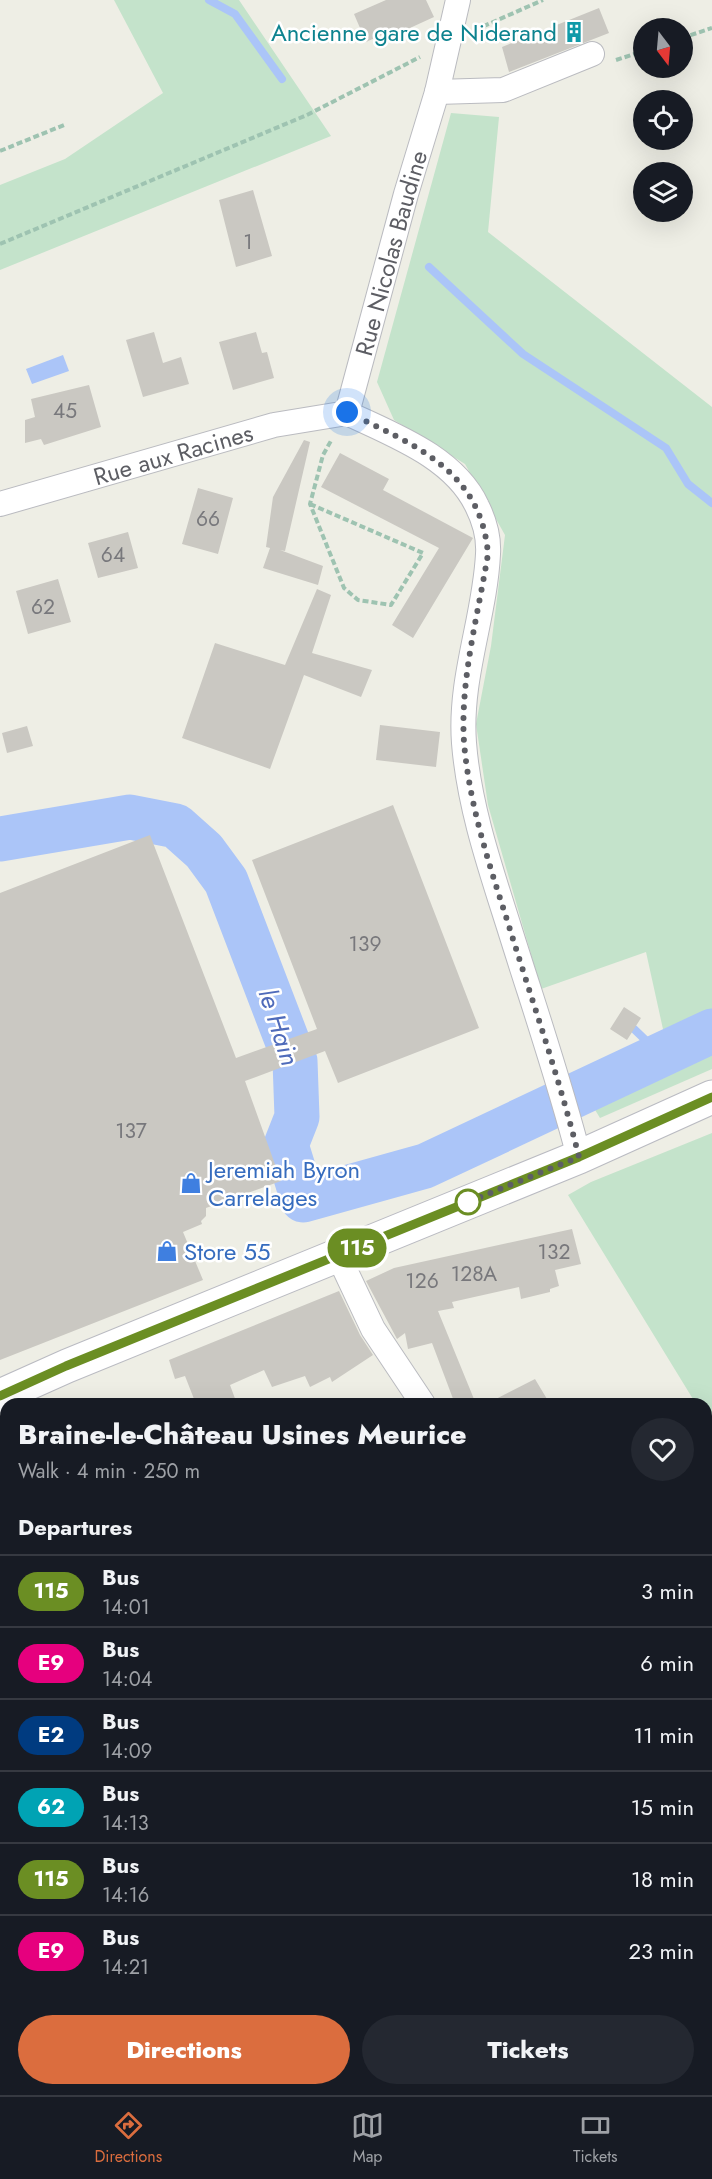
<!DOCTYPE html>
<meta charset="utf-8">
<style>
:root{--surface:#171b24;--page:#242831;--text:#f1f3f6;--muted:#9ea1a6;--line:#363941;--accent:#db6d3e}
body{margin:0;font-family:Jost,sans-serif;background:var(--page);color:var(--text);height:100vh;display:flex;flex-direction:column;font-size:22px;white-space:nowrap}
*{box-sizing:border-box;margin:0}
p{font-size:20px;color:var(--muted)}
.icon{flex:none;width:33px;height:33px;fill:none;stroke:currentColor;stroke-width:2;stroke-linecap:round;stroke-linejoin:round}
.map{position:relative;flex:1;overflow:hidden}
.details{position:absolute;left:0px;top:1398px;width:712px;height:698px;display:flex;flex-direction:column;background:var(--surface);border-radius:18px 18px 0 0;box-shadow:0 6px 24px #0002}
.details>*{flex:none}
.badge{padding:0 12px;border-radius:20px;font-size:21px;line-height:39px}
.needle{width:39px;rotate:164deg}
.buttons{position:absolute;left:633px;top:18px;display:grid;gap:12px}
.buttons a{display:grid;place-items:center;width:60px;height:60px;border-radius:50%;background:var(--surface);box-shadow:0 6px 24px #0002;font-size:30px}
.you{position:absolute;width:30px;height:30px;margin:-15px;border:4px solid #fff;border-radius:50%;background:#1a73e8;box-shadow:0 0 0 9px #1a73e833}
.map>.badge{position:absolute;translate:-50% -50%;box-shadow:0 0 0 3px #fff}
h2{padding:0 18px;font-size:22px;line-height:54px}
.round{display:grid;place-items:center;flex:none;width:63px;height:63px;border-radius:32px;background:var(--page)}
.overview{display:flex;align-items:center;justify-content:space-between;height:102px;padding:0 18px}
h1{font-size:28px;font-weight:800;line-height:45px}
.action{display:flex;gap:12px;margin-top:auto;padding:12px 18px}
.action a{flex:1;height:69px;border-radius:36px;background:var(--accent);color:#fff;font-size:24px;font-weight:800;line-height:69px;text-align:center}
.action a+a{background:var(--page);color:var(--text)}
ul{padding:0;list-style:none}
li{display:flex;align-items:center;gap:18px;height:72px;padding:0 18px;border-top:2px solid var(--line)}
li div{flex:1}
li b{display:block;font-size:22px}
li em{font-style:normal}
li .badge{min-width:66px;font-weight:700;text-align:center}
.tabs{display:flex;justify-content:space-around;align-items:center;height:84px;border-top:2px solid var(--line);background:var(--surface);font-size:16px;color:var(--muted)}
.tabs a{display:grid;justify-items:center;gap:3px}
.tabs .active{color:var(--accent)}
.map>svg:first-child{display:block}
.commercial{fill:#fbfbdd}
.green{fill:#c4e3cb}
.water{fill:#abc5f8}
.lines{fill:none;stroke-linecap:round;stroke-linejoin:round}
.stream{stroke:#abc5f8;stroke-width:8}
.river{stroke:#abc5f8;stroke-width:45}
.building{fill:#cac8c2}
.minor-casing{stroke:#babbc0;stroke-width:26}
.secondary-casing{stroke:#babbc2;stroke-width:35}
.path{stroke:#9ec3b1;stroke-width:4;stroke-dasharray:6 3;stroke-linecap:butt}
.minor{stroke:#fff;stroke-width:24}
.secondary{stroke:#fff;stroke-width:33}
.line-casing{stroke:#fff;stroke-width:14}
.line{stroke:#6b8e23;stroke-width:9}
.walk{stroke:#5d5e64;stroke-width:6;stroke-dasharray:0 10.8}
.stop-dot{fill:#fff;stroke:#6b8e23;stroke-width:3}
.labels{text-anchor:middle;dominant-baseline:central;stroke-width:5;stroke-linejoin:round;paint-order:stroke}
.number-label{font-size:21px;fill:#78787c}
.culture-label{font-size:24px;fill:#0d838f;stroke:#fff;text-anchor:end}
.street-label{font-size:24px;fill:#5d5e64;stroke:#fff}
.shop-label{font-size:24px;fill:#366cbe;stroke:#fff;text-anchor:start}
.water-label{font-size:26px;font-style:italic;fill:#4f6bba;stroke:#fff}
</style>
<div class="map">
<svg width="712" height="2095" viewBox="0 0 712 2095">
<rect width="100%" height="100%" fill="#eeeee5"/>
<path class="commercial" d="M3,1428L6,1435V1920L0,1926V1429Z"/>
<path class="green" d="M114,0H239L331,136L0,270V185L65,159L163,93Z
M451,113L499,117L488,232L712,407V1069L600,1118L586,1095L670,1061L646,952L541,989L488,805L476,724L491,646L505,535L465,464L394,420L377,382Z
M712,1133V1430L707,1421L706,1404H696L568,1195L591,1182Z
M6,1920V2090H142L137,2095H0V1926Z
M293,2090H621L624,2095H300Z"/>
<path class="water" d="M63,355L69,371L32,384L26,369Z"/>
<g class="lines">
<path class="stream" d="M209,0L235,14L282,79
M429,267L523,354L666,448L688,484L712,503
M634,1029L661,1055"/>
<path class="river" d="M0,839L130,817L176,826L204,851L226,881L295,1061L297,1117L286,1145L303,1200L425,1166L712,1031"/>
</g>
<path class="building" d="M386,0H426L434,17L388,38L386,33L366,42L354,14Z
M599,8L609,33L509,72L502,47Z
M253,190L272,256L236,267L219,200Z
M154,332L163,363L181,357L189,384L143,397L126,340Z
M256,332L262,353L267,352L274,378L233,390L219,342Z
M89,385L101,427L44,445L41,439L25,443V420L35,417L31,399Z
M304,440L310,442L285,551L280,550L323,566L318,585L263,568L270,548L266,547L273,497Z
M340,453L389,479L383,490L473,538L413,638L392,625L439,548L321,487Z
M198,488L233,498L218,554L182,544Z
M128,532L138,568L98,578L88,543Z
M58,579L71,622L28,634L16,591Z
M317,589L331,595L312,653L372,670L361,697L304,675L270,769L182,738L215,643L285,665Z
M380,725L440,732L436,767L376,760Z
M27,726L33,746L7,753L2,733Z
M393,805L479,1028L338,1083L325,1051L245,1081L281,1181L206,1208V1216L201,1221L202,1224L183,1232L203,1280L0,1360V893L150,835L236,1058L317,1029L252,860Z
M624,1007L641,1018L627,1040L610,1029Z
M572,1229L581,1264L555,1270L559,1286L550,1289V1292L521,1299L519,1287L452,1302L454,1308L438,1311L476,1404H455L432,1343L408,1349L405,1333L397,1339L366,1281L394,1268Z
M339,1291L360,1335L373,1355L332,1382L330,1377L310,1387L305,1376L272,1387L264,1370L230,1385L237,1404H196L185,1376L175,1379L169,1360Z
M535,1379L550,1404H486Z"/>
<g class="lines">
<defs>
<g id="minor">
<path d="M437,92L503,90L592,54"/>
<path d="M347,413C393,435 454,457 477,506C484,520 489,538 488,554C485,617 459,678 464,743C469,806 490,867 509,927C533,1004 559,1079 579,1157"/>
<path id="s1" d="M347,413L406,194L437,92L458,0"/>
<path id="s2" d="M0,504L274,425L347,413"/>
<path d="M338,1255L373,1329L423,1404"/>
<path d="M706,1796L712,1806"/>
</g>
<path id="secondary" d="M0,1396L67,1366L579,1157L712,1097"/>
</defs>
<use href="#minor" class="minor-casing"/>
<use href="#secondary" class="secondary-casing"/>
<path class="path" d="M475,30L543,0
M682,38L712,28
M616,60L644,51
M0,151L64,125
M0,244L307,115L420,57
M310,504L423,553L391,605L358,600L344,588L310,504L323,455L332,439"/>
<use href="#minor" class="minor"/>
<use href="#secondary" class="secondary"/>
</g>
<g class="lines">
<defs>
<path id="line" d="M0,1396L66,1366L579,1157L712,1097"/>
</defs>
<use href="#line" class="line-casing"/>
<use href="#line" class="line"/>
<path class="walk" d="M347,412C414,445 481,470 488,554C478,615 460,680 464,742C469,804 489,864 508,923C532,1001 559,1077 579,1157L468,1202"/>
</g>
<defs>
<symbol id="building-bare" viewBox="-9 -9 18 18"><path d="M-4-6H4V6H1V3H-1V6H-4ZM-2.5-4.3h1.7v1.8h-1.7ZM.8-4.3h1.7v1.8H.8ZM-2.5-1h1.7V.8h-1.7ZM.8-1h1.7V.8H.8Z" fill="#0f9aa8" stroke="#fff" stroke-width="2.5" paint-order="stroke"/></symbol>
<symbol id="shop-bare" viewBox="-9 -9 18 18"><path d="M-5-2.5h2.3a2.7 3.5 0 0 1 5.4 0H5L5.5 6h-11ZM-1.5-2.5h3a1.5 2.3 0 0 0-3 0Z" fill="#3f7fe0" stroke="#fff" stroke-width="2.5" paint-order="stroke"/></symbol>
</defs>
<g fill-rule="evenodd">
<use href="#building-bare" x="559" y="17" width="30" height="30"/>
<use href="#shop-bare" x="176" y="1168" width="30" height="30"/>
<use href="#shop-bare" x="152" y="1236" width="30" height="30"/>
</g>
<circle class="stop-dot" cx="468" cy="1202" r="12"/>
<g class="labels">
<g class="number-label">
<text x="248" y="242">1</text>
<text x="65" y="411">45</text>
<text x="208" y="519">66</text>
<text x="113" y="555">64</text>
<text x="43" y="607">62</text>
<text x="365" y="944">139</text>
<text x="131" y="1131">137</text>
<text x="554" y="1252">132</text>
<text x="474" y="1274">128A</text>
<text x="422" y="1281">126</text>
</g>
<g class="culture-label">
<text x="557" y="32">Ancienne gare de Niderand</text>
</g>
<g class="street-label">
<text stroke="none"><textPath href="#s1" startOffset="166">Rue Nicolas Baudine</textPath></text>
<text stroke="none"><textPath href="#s2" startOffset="180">Rue aux Racines</textPath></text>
</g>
<g class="shop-label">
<text x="208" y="1169">Jeremiah Byron<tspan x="208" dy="28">Carrelages</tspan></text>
<text x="184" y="1251">Store 55</text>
</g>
<g class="water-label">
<text transform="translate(279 1027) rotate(72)">le Hain</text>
</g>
</g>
</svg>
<div class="buttons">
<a><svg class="needle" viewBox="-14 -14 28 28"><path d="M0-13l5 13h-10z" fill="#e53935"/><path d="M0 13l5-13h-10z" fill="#9ea1a6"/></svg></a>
<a><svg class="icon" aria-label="locate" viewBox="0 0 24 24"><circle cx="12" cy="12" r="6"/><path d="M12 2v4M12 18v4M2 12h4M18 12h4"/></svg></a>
<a><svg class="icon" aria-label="layers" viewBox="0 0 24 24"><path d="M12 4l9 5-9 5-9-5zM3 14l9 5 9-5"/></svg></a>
</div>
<div class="you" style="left:347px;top:412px"></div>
<b class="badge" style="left:357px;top:1248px;background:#6b8e23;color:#fff">115</b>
<section class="details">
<div class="overview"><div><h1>Braine-le-Château Usines Meurice</h1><p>Walk · 4 min · 250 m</p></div><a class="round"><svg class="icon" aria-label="heart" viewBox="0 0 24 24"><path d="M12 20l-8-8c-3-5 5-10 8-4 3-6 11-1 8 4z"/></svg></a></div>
<h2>Departures</h2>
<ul>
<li><span class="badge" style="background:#6b8e23;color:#fff">115</span><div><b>Bus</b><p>14:01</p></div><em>3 min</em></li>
<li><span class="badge" style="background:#e6007e;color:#fff">E9</span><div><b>Bus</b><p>14:04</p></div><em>6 min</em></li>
<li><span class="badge" style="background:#003b80;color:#fff">E2</span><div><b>Bus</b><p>14:09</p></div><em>11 min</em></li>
<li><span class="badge" style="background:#00a3b4;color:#fff">62</span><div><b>Bus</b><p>14:13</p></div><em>15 min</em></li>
<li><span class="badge" style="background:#6b8e23;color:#fff">115</span><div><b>Bus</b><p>14:16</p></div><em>18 min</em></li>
<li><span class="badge" style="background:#e6007e;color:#fff">E9</span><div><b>Bus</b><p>14:21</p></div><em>23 min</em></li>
</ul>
<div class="action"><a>Directions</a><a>Tickets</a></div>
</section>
</div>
<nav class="tabs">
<a class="active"><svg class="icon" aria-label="directions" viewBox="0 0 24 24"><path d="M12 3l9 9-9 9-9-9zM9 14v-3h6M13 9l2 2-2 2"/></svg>Directions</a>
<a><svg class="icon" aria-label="map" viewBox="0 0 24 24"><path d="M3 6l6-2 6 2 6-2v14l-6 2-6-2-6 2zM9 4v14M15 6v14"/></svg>Map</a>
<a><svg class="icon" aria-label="tickets" viewBox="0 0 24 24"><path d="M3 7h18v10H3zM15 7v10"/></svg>Tickets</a>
</nav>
